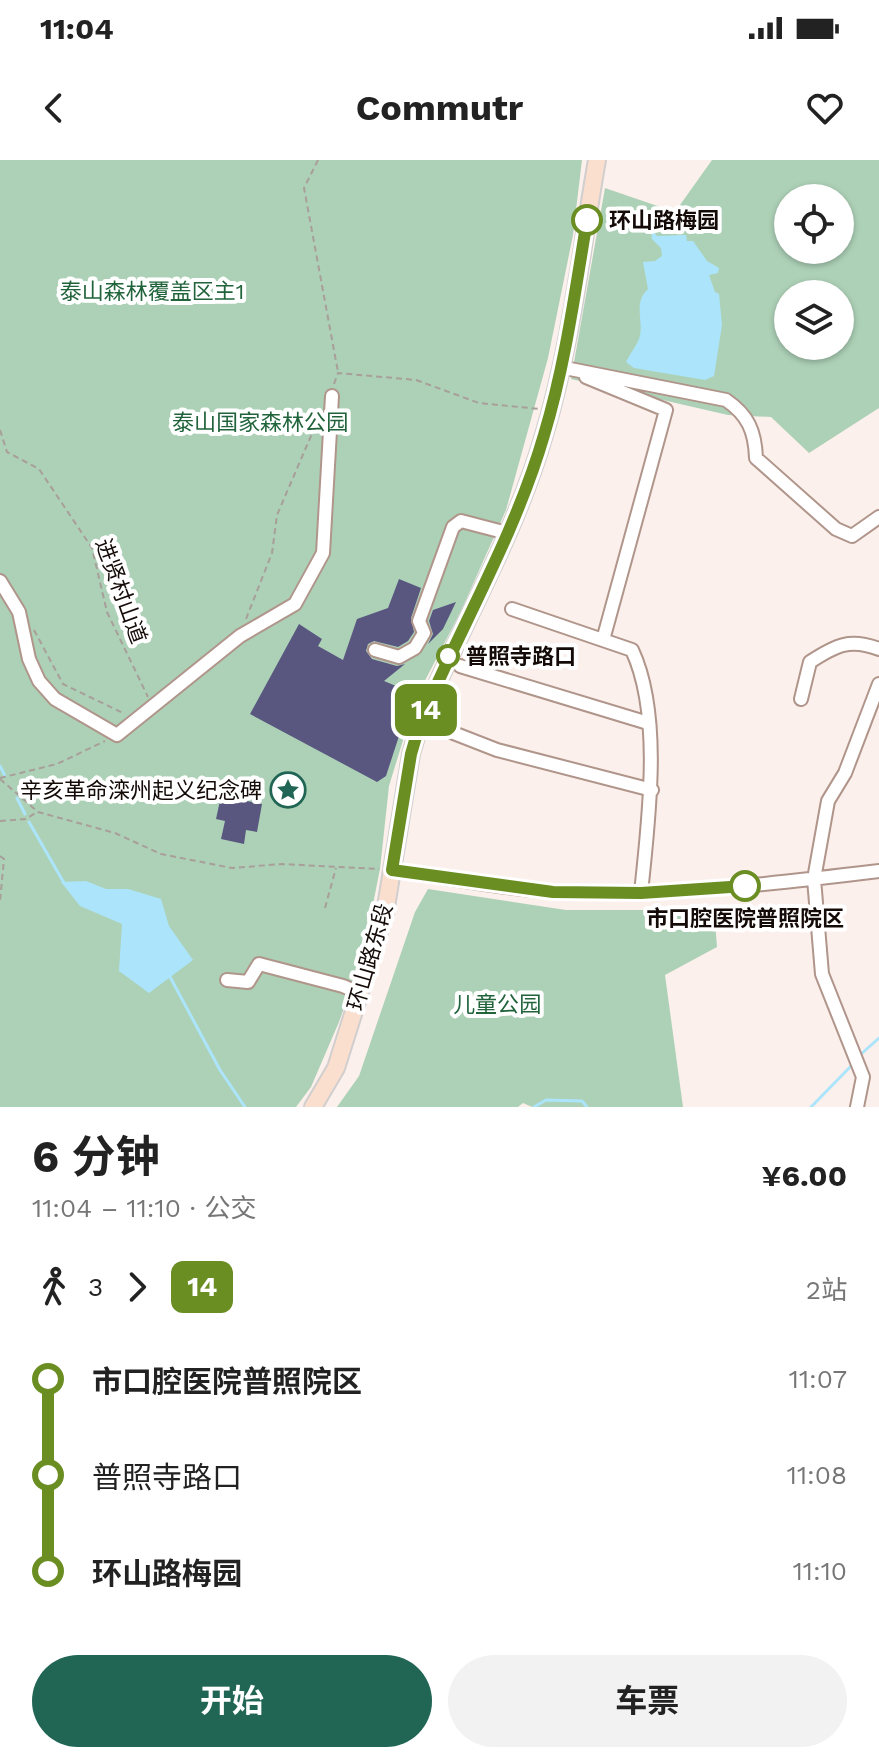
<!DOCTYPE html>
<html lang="zh">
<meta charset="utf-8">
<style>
:root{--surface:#fff;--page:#f2f2f2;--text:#222;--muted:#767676;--accent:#216555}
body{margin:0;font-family:"Work Sans","Noto Sans SC",sans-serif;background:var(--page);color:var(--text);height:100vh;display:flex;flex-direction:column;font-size:30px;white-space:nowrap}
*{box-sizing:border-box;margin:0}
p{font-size:26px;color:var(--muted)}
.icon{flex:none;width:44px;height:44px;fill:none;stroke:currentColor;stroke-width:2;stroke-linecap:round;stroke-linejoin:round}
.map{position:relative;height:947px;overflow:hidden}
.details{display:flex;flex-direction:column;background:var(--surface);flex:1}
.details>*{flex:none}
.badge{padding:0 16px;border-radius:12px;font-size:28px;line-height:52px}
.controls{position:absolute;left:774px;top:24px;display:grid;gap:16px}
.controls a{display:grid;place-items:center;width:80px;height:80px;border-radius:50%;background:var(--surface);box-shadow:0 2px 6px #0004;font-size:40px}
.map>.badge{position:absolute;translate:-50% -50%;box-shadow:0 0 0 4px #fff}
.legs{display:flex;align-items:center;gap:12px;height:88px;padding:0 32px;font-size:26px}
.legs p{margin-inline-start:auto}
.overview{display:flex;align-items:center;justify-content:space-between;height:136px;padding:0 32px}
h1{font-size:44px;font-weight:700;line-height:60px}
.cta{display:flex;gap:16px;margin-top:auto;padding:16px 32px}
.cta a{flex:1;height:92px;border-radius:48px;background:var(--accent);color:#fff;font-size:32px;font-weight:700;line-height:92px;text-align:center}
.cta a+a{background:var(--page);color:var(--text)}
ul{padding:0 32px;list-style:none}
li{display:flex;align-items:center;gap:28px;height:96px;font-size:30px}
li i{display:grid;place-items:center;width:12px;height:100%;margin:0 10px;background:currentColor}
li i::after{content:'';width:20px;height:20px;margin:-10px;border:6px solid;border-radius:50%;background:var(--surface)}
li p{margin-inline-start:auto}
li:first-child i{background:linear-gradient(#0000 50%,currentColor 0)}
li:last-child i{background:linear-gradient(currentColor 50%,#0000 0)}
.status{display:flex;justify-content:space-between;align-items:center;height:56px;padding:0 40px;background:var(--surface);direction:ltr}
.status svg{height:22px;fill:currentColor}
header{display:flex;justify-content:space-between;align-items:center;height:104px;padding:0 32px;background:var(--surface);font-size:36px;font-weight:700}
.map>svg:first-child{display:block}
.green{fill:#add1b7;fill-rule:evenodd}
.water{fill:#ace5fb}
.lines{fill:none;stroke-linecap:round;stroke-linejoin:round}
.stream{stroke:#ace5fb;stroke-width:3}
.building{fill:#59577f}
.minor-casing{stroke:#b0958b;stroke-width:16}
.major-casing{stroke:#d0cece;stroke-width:20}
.path{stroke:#a89e9a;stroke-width:2;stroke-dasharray:6 4;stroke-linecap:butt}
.minor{stroke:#fff;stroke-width:12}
.major{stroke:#fbdfce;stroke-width:16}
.line-1-casing{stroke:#fff;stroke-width:18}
.line-1{stroke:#6b8e23;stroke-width:12}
.stop-1-dot{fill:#fff;stroke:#6b8e23;stroke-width:4}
.labels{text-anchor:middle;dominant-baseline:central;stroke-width:8;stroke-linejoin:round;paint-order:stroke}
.stop-label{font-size:22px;font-weight:bold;fill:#140b08;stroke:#fff;text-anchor:start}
.park-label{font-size:22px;fill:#21643c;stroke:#fff}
.street-label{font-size:22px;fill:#140b08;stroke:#fff}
.poi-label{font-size:22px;fill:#140b08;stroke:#fff;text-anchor:end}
</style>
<div class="status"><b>11:04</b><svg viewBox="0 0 49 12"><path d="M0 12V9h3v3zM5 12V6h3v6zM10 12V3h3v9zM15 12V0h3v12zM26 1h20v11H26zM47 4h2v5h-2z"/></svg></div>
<header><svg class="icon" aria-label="back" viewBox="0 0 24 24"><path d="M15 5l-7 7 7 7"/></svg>Commutr<svg class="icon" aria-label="heart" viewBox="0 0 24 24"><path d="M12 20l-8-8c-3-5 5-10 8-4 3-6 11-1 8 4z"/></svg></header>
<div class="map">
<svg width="879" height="947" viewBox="0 0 879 947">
<rect width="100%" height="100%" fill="#fcf0ec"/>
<path class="green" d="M0,0H582L573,75L548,198L506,350L461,451L416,538L389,626L380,709L363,794L339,862L311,927L296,947H0Z
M712,0H879V248L809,293L771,257L728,255L571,219L605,28L675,52ZM788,38H840V90H788ZM788,134H840V186H788Z
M428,729L566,750H714L717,787L665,815L683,947H532L523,943L518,947H337L359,916L415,752Z"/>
<path class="water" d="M651,68L657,76L686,75L687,81H693L707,101L719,108L718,113L709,115L715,132L719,134L722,165L714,216L705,220L634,208L626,202C630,194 636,186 639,179C645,161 632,144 648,129L643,102L655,101L662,96L661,88L652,79Z
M86,721L106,729H128L161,739L169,766L193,800L149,833L119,811L122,764L80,746L61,722Z"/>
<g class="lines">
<path class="stream" d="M0,606L5,616
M17,638L25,654
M29,662L64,723
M169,815L220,910L245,947
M860,895L879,878
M534,947L546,940L582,941L587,947
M811,947L853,904"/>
</g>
<path class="building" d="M399,419L421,428L411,458L414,472L408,481L398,487L374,481L368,484L366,491L372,499L397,506L405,504L384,521L413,533L386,616L377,622L250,554L299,464L322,479L318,486L343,500L357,459L388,448Z
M456,442L443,469L428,484L433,474L429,461L433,450Z
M221,636L262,644L257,672L246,670L244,684L221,679L225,661L216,659Z"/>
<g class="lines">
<defs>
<path id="minor" d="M560,207L726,240C748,255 755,271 756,298L836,369L852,376L879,357
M586,217L666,250L603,480
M0,421L19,452L29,499L39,521L55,539L117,575L240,476L295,444L323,393L332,236
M512,449L632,490C663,556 648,663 641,733
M375,490L399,497L415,488L424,473L419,461L453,367L461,361L507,373
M460,506L648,563
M801,539L810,502C836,485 850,478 879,489
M433,565L497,590L652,630
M392,710C446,717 502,729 556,732C664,737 771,724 879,711
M227,820L248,822L259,804L343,826L361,834
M857,947L863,917L822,814L814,719L828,641L845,613L879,524"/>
<path id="major" d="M313,947L336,908L385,753L411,594L421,560C461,466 515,375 544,275C571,186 581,91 597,0"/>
</defs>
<use href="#minor" class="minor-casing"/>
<use href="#major" class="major-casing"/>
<path class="path" d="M318,0L304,28L338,212
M334,224L338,213L416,220L479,243L539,249
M0,270L7,292L39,309L92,388L107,452L148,537
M246,459L272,393L277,355L320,255
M34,470L63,524L125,554
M0,618L57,604L105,581
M0,619L38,652L115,673L161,694L232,708L282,704L379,709
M0,661L26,659L37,652
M0,696L4,699L0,741
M325,748L336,708"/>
<use href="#minor" class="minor"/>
<use href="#major" class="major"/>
</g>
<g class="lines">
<defs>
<path id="line-1" d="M587,60C575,132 565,206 544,275C515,375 461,466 421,560L411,594L392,710L553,732L641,733L745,726"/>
</defs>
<use href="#line-1" class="line-1-casing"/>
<use href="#line-1" class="line-1"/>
</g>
<defs>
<symbol id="sight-ring" viewBox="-11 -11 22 22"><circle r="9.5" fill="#fff" stroke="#216555" stroke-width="1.5"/><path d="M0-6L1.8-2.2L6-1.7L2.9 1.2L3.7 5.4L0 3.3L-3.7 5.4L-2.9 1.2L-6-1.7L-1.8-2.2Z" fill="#216555"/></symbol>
</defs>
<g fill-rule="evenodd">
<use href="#sight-ring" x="268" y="610" width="40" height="40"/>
</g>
<g class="stop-1-dot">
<circle cx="587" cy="60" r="14"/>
<circle cx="448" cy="496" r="10"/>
<circle cx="745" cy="726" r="14"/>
</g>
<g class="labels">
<g class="stop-label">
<text x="609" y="60">环山路梅园</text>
<text x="466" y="496">普照寺路口</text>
<text x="745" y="758" text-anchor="middle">市口腔医院普照院区</text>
</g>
<g class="park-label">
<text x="152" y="131">泰山森林覆盖区主1</text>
<text x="260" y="262">泰山国家森林公园</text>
<text x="497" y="844">儿童公园</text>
</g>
<g class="street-label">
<text transform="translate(121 431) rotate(70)">进贤村山道</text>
<text transform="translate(370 797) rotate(-74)">环山路东段</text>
</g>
<g class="poi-label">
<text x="262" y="630">辛亥革命滦州起义纪念碑</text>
</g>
</g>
</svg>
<div class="controls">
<a><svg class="icon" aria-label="locate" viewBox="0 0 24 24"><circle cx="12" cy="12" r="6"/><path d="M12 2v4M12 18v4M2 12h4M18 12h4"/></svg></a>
<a><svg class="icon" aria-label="layers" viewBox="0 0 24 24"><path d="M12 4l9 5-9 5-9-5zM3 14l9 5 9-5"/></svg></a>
</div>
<b class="badge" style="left:426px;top:550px;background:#6b8e23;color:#fff">14</b>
</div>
<section class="details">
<div class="overview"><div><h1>6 分钟</h1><p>11:04 – 11:10 · 公交</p></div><b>¥6.00</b></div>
<div class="legs"><svg class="icon" aria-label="walk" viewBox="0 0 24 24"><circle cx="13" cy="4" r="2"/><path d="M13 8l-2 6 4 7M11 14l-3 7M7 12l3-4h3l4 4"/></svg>3<svg class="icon" aria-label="forward" viewBox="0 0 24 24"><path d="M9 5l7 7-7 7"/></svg><b class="badge" style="background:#6b8e23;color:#fff">14</b><p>2站</p></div>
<ul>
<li><i style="color:#6b8e23"></i><b>市口腔医院普照院区</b><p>11:07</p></li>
<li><i style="color:#6b8e23"></i><span>普照寺路口</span><p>11:08</p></li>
<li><i style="color:#6b8e23"></i><b>环山路梅园</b><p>11:10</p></li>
</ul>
<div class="cta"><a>开始</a><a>车票</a></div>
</section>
